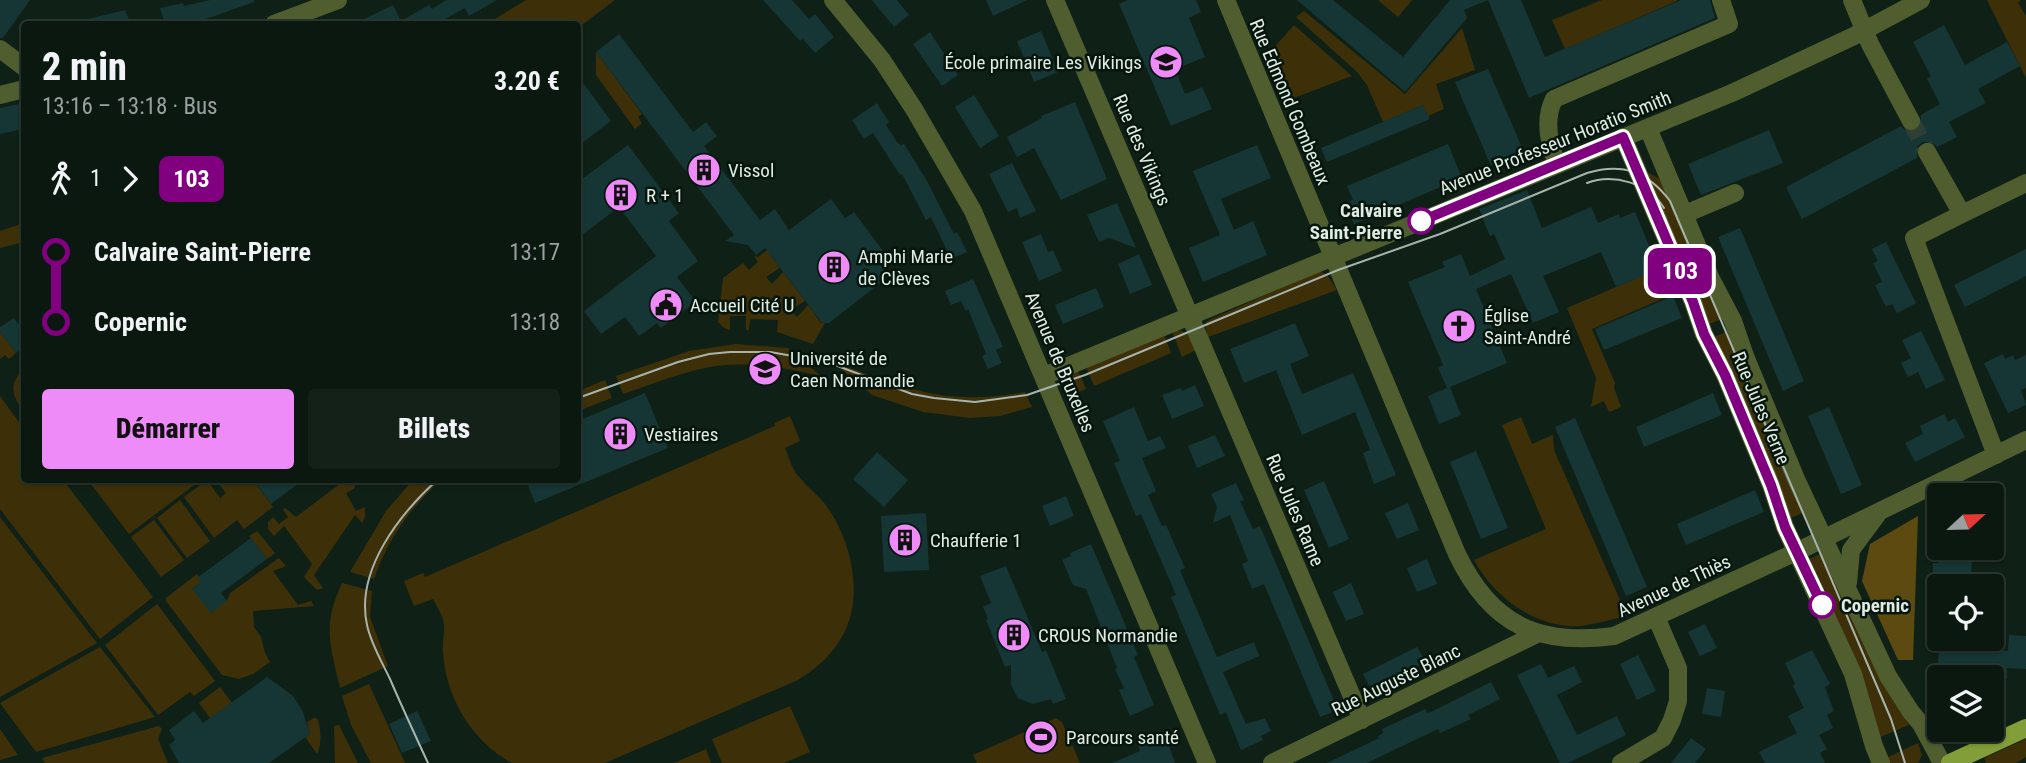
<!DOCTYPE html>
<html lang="fr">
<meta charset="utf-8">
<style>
:root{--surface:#0b1810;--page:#142119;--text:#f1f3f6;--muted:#9aa09f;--line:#2b3730;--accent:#ee8bf8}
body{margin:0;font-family:"Roboto Condensed",sans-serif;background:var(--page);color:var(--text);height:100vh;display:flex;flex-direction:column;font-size:26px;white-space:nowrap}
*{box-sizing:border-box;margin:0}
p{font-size:23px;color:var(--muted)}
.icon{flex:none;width:38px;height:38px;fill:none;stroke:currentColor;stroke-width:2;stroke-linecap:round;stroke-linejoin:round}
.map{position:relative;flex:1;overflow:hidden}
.sheet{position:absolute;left:21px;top:21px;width:560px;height:462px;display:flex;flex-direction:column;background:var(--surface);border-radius:7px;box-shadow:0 2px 5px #0004,0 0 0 2px var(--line)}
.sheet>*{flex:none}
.badge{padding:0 14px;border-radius:10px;font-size:24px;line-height:46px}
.needle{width:46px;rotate:68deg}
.fabs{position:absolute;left:1927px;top:483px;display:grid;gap:14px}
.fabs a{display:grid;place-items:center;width:77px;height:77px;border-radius:7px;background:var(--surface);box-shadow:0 2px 5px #0004,0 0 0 2px var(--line);font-size:35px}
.map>.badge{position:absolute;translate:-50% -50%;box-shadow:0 0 0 4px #fff}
.legs{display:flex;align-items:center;gap:10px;height:77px;padding:0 21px;font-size:23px}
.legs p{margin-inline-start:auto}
.headline{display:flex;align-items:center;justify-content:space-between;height:119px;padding:0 21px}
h1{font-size:38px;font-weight:800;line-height:52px}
.action{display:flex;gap:14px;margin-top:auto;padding:14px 21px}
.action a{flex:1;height:80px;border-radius:7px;background:var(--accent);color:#111;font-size:28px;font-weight:800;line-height:80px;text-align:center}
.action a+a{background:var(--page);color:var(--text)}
ul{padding:0 21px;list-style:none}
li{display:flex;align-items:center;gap:24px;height:70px;font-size:26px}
li i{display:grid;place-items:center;width:10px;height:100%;margin:0 9px;background:currentColor}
li i::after{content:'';width:18px;height:18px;margin:-9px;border:5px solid;border-radius:50%;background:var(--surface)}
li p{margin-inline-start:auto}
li:first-child i{background:linear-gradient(#0000 50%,currentColor 0)}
li:last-child i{background:linear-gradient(currentColor 50%,#0000 0)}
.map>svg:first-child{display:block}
.green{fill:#3d3009}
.forest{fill:#5d4a11}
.building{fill:#153634}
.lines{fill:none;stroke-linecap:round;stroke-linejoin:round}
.minor-tunnel{stroke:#2e3e35;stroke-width:18;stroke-dasharray:18 9;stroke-linecap:butt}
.minor{stroke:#4f5d2f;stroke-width:18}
.major{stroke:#829e38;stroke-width:18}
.tram{stroke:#a7b4ac;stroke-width:2}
.line-1-casing{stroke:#fff;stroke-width:16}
.line-1{stroke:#800080;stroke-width:10}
.stop-1-dot{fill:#fff;stroke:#800080;stroke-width:3.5}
.labels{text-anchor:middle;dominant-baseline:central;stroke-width:5;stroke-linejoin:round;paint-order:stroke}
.poi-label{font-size:19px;fill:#e0ebe4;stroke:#06160d;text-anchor:start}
.street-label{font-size:19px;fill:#e0ebe4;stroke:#06160d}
.stop-label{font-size:19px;font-weight:bold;fill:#e0ebe4;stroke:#06160d;text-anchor:end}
</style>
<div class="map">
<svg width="2026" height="763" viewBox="0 0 2026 763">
<rect width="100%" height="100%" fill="#0f2016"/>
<path class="green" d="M526,0H615L578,28V24H487Z
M1378,0H1412L1398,17Z
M1602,0H1677V1L1565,49L1552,20Z
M1987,0H2021L2018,3L2026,16V78Z
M1304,11L1405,94L1462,28L1475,70L1436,84L1444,109L1428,116L1423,105L1383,122L1367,85L1357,72L1296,17Z
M1294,25L1352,76L1283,102L1264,59Z
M596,52L642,114L638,117L642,123L635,129L596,75Z
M1643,170L1658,178L1667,188L1727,317L1704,326Z
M24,223V242L0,248V231Z
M767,250L780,268L766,277L772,284L783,272L805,301L790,310L797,317L808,305L821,323H825L813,344L777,332L778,320L750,319L749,330H746V316H730V330L724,328L718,322L723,278L743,263L749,270L758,262L754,256L758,257Z
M1658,269L1671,295L1592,329L1615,383L1614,388L1621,407L1609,412L1604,401L1591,407L1596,378L1567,308Z
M1320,271L1328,276L1337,290L1208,337L1205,325L1207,321Z
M1732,329L1808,511L1786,520L1710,339Z
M1177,330L1188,333L1196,350L1182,357L1172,331Z
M0,332L16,353L9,359L5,355L0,359Z
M1164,334L1171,353L1094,386L1086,367Z
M736,344L788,348L821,376C780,366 738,359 696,370C672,376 647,386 623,394L616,376L689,351Z
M833,362C907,388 945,407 1025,392L1032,407L1000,416L970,418L923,412L872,395Z
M24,369V412C12,396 8,384 24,369Z
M1078,370L1086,389L1066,397L1064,382L1069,375Z
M605,380L612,398L578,411V391Z
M0,396L24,429V480H63L153,597L100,639L0,509Z
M790,416L800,441L785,448C789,457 792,470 799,477C807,487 817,494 825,504C852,540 866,600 840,640C829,658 815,669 798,680L605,763H512C472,742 445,696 443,651C442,642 445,633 444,624C443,616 437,606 433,599L414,606L404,581L423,573L425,577L775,426L774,423Z
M1521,417L1532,444L1553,435L1554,450L1627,616C1609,619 1586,628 1568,626C1528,622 1493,595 1474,560L1546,529L1502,425Z
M88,480H201L129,534Z
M207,480L220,498L226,493L216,480H259L255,483L273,507L244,529L237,520L214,538L184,497Z
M345,480H353L355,488L346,493L356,511L365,507V517L362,523L355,515L314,575L323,588L317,590L304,577L312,564L284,526L274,536L268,529V522L273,517L279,524L288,517L283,510L285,508L296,517Z
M413,480H441C410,508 388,539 374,579L350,572L386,511Z
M180,500L210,541L187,558L157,518Z
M0,517L97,643L0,697Z
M154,520L184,560L161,577L131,537Z
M257,531L275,553L267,559L249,536Z
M1823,553L1877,669L1909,725L1878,738L1809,559Z
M279,558L286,566L273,571L298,605L311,601L314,606L253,611L254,627L261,637L265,653L270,662L253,674L239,679L222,675L166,601V598L197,574L201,582L192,589L227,601L230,593Z
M342,583L372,591L370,617L388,666L340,688C330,644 322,626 342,583Z
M157,604L215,681L194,696L190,692L158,715L105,645Z
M100,647L155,717L36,752L0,703Z
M369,684L401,754L405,763H371L351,725L342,696Z
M220,687L232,703L210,718L199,703Z
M790,706L810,752L784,763H722L712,739Z
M314,718H317C321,727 322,746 317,754L305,737L310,734L307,722Z
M1056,718L1062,722L1080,763H977L973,755Z
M339,725L358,763H335L334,726Z
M159,726L162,729L158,739L168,763H45L42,758Z
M0,729L18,755L0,760Z
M2026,739V757L2016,763H1986L1984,758Z
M1918,743L1922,755L1918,763H1888L1886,758Z
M706,749L711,763H674Z"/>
<path class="forest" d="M1918,516L1913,660H1898L1862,581L1870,544Z"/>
<path class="building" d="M0,0H30L3,38H0Z
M210,0H254V2L209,18L182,24H165L160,8L183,3L184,6Z
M446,0H497L469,16L465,8L436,24H354L393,5L401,21L429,5L432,9Z
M763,0H792L809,19L815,14L834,37L815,53L803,39L800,41Z
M872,0H897L909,15L894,27Z
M986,0H1027L993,16Z
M1128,0H1196L1201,12L1189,18L1205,57L1175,69L1185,94L1202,87L1212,109L1171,126L1119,4Z
M1297,0H1333L1403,57L1450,0H1488L1464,10L1467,18L1405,92Z
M1488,0H1521L1545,57L1681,0H1710L1715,18L1529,98Z
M125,10L131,24H88V19Z
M1944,25L1965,65L2007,42L2020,66L1978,89L1986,103L1949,122L1957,137L1937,147L1932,142H1922L1917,147V158L1802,219L1786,187L1901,126L1906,131H1916L1921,126V115L1940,104L1927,79L1931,76L1913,42Z
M1041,31L1058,72L1034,82L1017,41Z
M930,32L958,75L942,86L913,44Z
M619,34L693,132L706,122L717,136L704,146L760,220L775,209L789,230L831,199L845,218L854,212L883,251L875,257L889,276L829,323H822L765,248L756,255L748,245L725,241L734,235L596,52Z
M1488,69L1524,152L1491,166L1455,82Z
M578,76L611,121L578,146Z
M974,95L999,136L980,148L955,107Z
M1075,102L1107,179L1061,200L1034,148L1017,157L1007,137L1042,118L1041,116Z
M24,103V129L0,134V108Z
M877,103L889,122L886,125L897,142L901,145L904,144L927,181L954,234L957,232L967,252L951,259L931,217L926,220L902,174L900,175L873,133L864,139L852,120Z
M1423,105L1430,119L1327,162L1321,148Z
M1769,130L1783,163L1701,195L1688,164Z
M1448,144L1462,178L1354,224L1345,203L1353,200L1347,186Z
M628,145L679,213L669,221L698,261L677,277L696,302L661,328L657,323L639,336L625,317L601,334L584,311L656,256L619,207L578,238V182Z
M1257,145L1271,178L1221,199L1234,230L1253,221L1267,255L1203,282L1189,248L1220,235L1193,171Z
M1012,163L1036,211L1020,218L1017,208L1008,212L989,174Z
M1527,190L1542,228L1591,207L1598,223L1619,214L1620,218L1635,212L1659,269L1616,287L1601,252L1543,276L1559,312L1533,323L1511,274L1476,289L1507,363L1450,387L1461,415L1439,424L1428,396L1447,388L1438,368L1443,365L1408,282L1445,267L1442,262L1461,254L1470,276L1505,259L1494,234L1490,236L1479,209Z
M1117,203L1136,248L1109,238L1099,242L1087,215Z
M1740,228L1804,381L1783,391L1718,237Z
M1041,234L1048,252L1053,250L1062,271L1039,281L1022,242Z
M1886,242L1916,303L1897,313L1892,304L1886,307L1875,285L1882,282L1873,263L1878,261L1872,249Z
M2026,249V276L1965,307L1954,285Z
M1139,254L1152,285L1130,294L1118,264Z
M973,279L1003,347L996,350L1002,363L988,369L982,356L986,354L968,309L966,311L961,301L951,305L945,291Z
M1096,288L1104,307L1063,324L1055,305Z
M1673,296L1682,318L1604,350L1595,329Z
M14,318L18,324L24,319V347L16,353L0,332V327Z
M1295,323L1309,356L1290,364L1302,394L1353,373L1396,475L1374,484L1363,453L1370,450L1355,412L1302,435L1276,370L1244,383L1230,349Z
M1921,331L1945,380L1926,389L1918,372L1908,377L1901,363L1911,358L1902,340Z
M2003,354L2005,359L2013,355L2015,360L2026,355V388L2021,390L2026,405L2008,413L1984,363Z
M1195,385L1204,406L1172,419L1162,395L1181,388L1182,391Z
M645,393L668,448L535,503L526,480H578V421Z
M1713,393L1722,415L1644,447L1636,427Z
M1134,407L1148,441L1160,436L1166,448L1142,458L1156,491L1148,495L1162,526L1166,525L1185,568L1180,570L1217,657L1254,642L1259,656L1223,672L1246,724L1265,718L1271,731L1261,736L1263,740L1241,750L1226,712L1220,715L1171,597L1176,595L1141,514L1136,516L1114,463L1120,461L1103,421Z
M1829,407L1862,485L1841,494L1808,416Z
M1944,414L1948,422L1955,418L1965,437L1915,462L1905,443L1923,434L1920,426Z
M1575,418L1647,587L1626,596L1555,427Z
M1215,435L1225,456L1197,468L1188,446Z
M1476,451L1508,528L1481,539L1450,462Z
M877,452L908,480L884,507L853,479Z
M253,480H303L271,504Z
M1324,481L1349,539L1329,548L1304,490Z
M1236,483L1244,500L1240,501L1253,529L1260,526L1338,710L1320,717L1264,584L1252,589L1242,564L1248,561L1230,515L1213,523L1217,507L1211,494Z
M1755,490L1764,512L1686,545L1677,524Z
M1066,496L1074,516L1050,526L1042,506Z
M1408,503L1419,530L1397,539L1385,513Z
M926,513L929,570L884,572L881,516Z
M251,538L267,559L221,593L227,601L211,613L192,589L201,582L197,578Z
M1091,544L1138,655L1134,657L1154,705L1130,716L1119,690L1124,688L1115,669L1117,668L1086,589L1073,585L1062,560L1071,556L1070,553Z
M1939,548H1973L1970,586L1933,585V563H1938Z
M1427,559L1437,584L1417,592L1407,568Z
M1006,566L1042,652L1046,650L1066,699L1053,704L1051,699L1033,704L1018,698L1011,685V665L1005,667L986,620L988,619L983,607L991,603L980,576Z
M1351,583L1364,614L1346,621L1333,592Z
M1705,624L1717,648L1700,656L1688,632Z
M2009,635L2026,636V669L2007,668V679L1975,676L1976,665L1938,663L1940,639H1965L1964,648L2008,651Z
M1417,647L1426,662L1371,689L1363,674Z
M1812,650L1830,684L1825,687L1834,711L1827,715L1833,728L1819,735L1827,749L1820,753L1825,763H1765L1759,752L1797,733L1788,716L1804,708L1793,686L1795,684L1785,663Z
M1638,655L1656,691L1637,700L1620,664Z
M1541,664L1548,678L1574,666L1582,682L1557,695L1577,735L1617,716L1626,735L1568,763H1560L1517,675Z
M267,677L293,696L303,712L310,734L269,763H179L169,745L175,740L169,730L194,711L203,723Z
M1491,682L1500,699L1468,715L1471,719L1440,733L1438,729L1367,763H1327L1379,738L1378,736L1383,733L1382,729L1425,709L1427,713L1433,711Z
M1707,688L1725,691L1721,717L1702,714Z
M417,711L431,741L402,753L389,724Z
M1164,731L1175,763H1112L1140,751L1137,743Z
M1691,738L1706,749L1695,763H1671Z"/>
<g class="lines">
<path class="minor-tunnel" d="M1911,121L1927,152"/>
<path class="minor" d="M833,0L882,60L914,109L973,211L1207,763
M1055,0L1362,720
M1226,0L1457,554C1491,625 1538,646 1614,636L1796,552L2026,440
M1852,0L1870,44L1911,121
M274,24L338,0
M0,49L24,67
M0,95L24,89
M1648,128L1711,279L1733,321L1745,356L1796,479L1888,676L1911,712L1921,724L1942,763
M1623,137L1693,302L1704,334L1725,375L1771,485L1785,527L1853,674L1874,746L1881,763
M1927,152L1962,214L1914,238L1996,455
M1557,164C1549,144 1544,119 1554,99L1729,24L1721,0
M1685,214L1735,193
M1962,214L2026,183
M1044,376L1732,93L1854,36L1921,0
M1848,583L1851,550L1877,515
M1272,763L1537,634
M1621,763L1663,738L1672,720L1678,701V668L1656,617"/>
<path class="major" d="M1950,763L2026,728"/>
<path class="tram" d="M1587,183C1613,173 1649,183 1664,208
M578,398L678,362L709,354L730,352H770L827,362L912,394L934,398L975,402L1027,395L1085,375L1338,270L1440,234L1587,173C1623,162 1648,172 1670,201L1870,670L1891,719L1905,763
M428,763C415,735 402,707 390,679C382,662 371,644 367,625C355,570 400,514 437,480"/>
</g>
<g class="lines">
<defs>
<path id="line-1" d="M1421,221L1623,137L1693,302L1704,334L1725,375L1771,485L1785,527L1822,605"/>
</defs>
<use href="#line-1" class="line-1-casing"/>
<use href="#line-1" class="line-1"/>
</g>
<defs>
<symbol id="school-disc" viewBox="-11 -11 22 22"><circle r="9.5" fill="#ee8bf8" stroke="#06160d"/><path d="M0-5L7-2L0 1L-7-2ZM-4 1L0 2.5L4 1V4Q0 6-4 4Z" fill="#111"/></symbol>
<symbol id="building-disc" viewBox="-11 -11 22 22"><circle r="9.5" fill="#ee8bf8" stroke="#06160d"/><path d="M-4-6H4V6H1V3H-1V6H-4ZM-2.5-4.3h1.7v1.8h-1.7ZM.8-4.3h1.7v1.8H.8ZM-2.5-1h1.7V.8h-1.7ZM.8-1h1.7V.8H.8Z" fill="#111"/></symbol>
<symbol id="civic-disc" viewBox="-11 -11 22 22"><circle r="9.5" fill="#ee8bf8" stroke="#06160d"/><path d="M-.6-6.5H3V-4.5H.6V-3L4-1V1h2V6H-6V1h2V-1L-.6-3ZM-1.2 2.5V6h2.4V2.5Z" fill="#111"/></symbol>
<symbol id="church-disc" viewBox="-11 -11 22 22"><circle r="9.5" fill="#ee8bf8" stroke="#06160d"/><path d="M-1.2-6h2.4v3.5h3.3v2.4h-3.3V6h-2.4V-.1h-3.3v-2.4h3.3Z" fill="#111"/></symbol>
<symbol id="university-disc" viewBox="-11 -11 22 22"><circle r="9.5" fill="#ee8bf8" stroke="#06160d"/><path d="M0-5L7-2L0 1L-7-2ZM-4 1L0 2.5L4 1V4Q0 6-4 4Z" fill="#111"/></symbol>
<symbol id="stadium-disc" viewBox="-11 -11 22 22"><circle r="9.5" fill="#ee8bf8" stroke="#06160d"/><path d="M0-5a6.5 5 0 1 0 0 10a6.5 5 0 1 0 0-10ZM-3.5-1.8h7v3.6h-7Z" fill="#111"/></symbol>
</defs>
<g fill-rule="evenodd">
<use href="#school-disc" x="1147" y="43" width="38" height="38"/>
<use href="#building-disc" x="685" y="151" width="38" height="38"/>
<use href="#building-disc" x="602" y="176" width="38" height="38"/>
<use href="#building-disc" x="815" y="248" width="38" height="38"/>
<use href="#civic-disc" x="647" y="286" width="38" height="38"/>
<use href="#church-disc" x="1440" y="307" width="38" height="38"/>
<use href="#university-disc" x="746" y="350" width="38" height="38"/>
<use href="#building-disc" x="601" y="415" width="38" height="38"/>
<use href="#building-disc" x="886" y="521" width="38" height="38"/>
<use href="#building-disc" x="995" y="616" width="38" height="38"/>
<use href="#stadium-disc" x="1022" y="718" width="38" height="38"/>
</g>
<g class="stop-1-dot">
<circle cx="1421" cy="221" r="12"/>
<circle cx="1822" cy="605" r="12"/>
</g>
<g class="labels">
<g class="poi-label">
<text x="1142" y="62" text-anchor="end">École primaire Les Vikings</text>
<text x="728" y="170">Vissol</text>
<text x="646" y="195">R + 1</text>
<text x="858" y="256">Amphi Marie<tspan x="858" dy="22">de Clèves</tspan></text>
<text x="690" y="305">Accueil Cité U</text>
<text x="1484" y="315">Église<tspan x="1484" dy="22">Saint-André</tspan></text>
<text x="790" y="358">Université de<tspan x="790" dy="22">Caen Normandie</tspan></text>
<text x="644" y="434">Vestiaires</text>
<text x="930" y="540">Chaufferie 1</text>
<text x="1038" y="635">CROUS Normandie</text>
<text x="1066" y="737">Parcours santé</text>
</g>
<g class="street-label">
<text transform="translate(1290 102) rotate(67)">Rue Edmond Gombeaux</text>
<text transform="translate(1555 143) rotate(-22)">Avenue Professeur Horatio Smith</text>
<text transform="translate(1142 150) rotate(67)">Rue des Vikings</text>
<text transform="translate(1060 362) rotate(67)">Avenue de Bruxelles</text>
<text transform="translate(1761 408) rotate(67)">Rue Jules Verne</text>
<text transform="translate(1295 510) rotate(67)">Rue Jules Rame</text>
<text transform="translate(1674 586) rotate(-25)">Avenue de Thiès</text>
<text transform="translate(1396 680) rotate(-26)">Rue Auguste Blanc</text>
</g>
<g class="stop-label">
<text x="1402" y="210">Calvaire<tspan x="1402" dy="22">Saint-Pierre</tspan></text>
<text x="1841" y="605" text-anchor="start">Copernic</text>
</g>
</g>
</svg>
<div class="fabs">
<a><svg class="needle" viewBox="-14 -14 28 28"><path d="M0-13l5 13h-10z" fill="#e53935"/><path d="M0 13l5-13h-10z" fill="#9aa09f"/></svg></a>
<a><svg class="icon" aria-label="locate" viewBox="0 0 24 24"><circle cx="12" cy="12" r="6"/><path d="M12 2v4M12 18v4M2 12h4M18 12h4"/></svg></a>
<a><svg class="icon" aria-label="layers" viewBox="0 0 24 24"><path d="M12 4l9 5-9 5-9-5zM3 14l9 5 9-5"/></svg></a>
</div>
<b class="badge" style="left:1680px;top:271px;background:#800080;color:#fff">103</b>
<section class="sheet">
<div class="headline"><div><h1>2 min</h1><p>13:16 – 13:18 · Bus</p></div><b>3.20 €</b></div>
<div class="legs"><svg class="icon" aria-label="walk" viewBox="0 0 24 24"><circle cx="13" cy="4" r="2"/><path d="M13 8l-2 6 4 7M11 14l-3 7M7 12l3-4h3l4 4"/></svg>1<svg class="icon" aria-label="forward" viewBox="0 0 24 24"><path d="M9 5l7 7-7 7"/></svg><b class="badge" style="background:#800080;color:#fff">103</b></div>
<ul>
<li><i style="color:#800080"></i><b>Calvaire Saint-Pierre</b><p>13:17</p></li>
<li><i style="color:#800080"></i><b>Copernic</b><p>13:18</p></li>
</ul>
<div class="action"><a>Démarrer</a><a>Billets</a></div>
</section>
</div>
